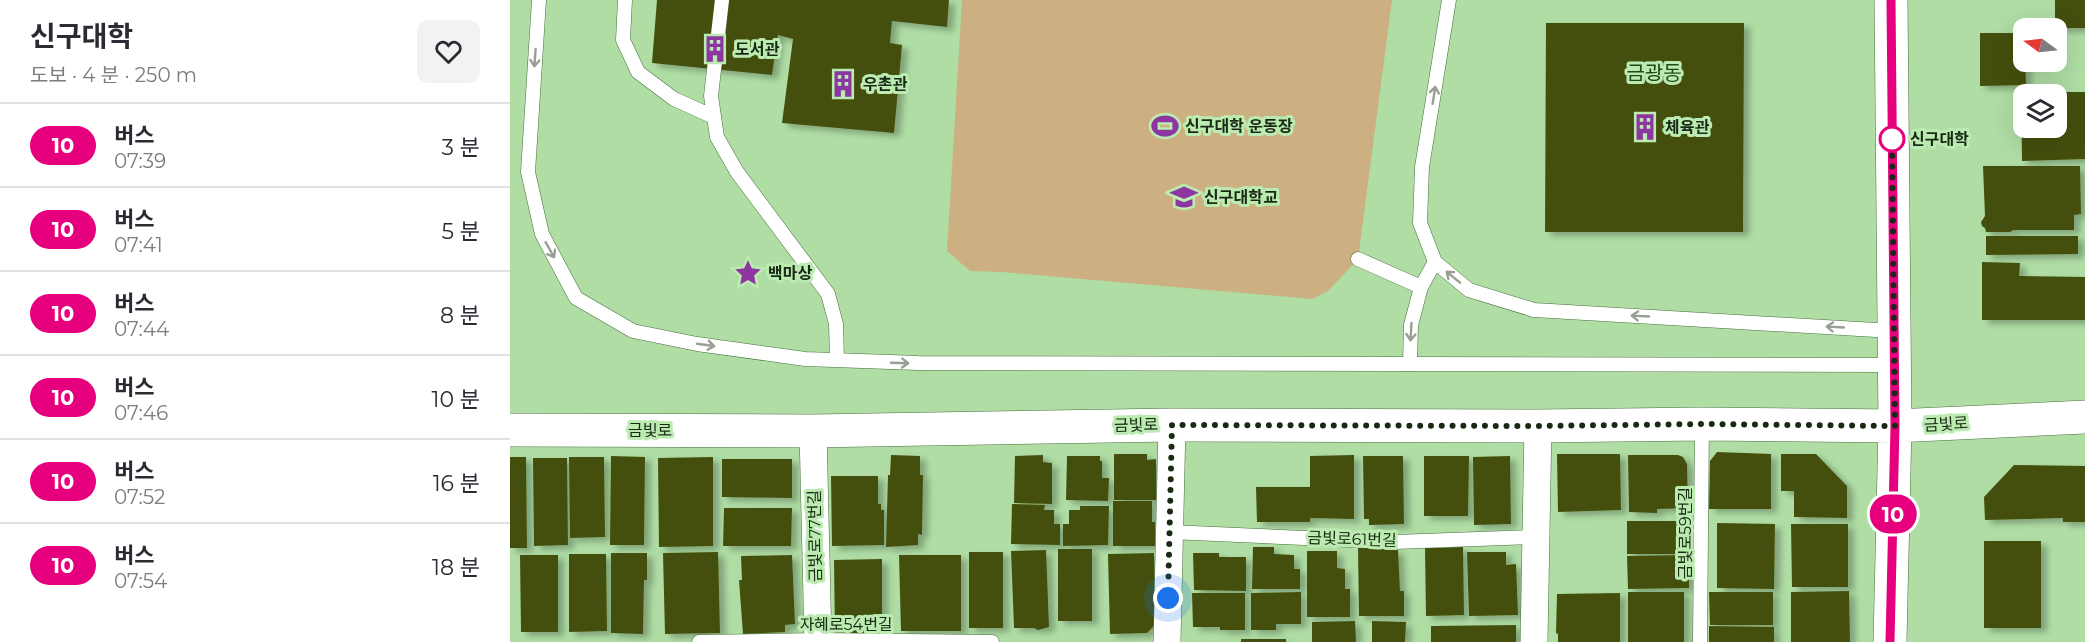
<!DOCTYPE html>
<html lang="ko">
<meta charset="utf-8">
<style>
:root{--surface:#fff;--page:#f2f2f3;--text:#2b2b33;--muted:#7c7c81;--line:#e1e1e2}
body{margin:0;font-family:Montserrat,"Noto Sans KR",sans-serif;background:var(--page);color:var(--text);height:100vh;display:flex;flex-direction:column;font-size:22px;white-space:nowrap}
*{box-sizing:border-box;margin:0}
p{font-size:20px;color:var(--muted)}
.icon{flex:none;width:33px;height:33px;fill:none;stroke:currentColor;stroke-width:2;stroke-linecap:round;stroke-linejoin:round}
.map{position:relative;flex:1;overflow:hidden}
.sheet{display:flex;flex-direction:column;background:var(--surface);width:510px}
.sheet>*{flex:none}
.badge{padding:0 12px;border-radius:20px;font-size:21px;line-height:39px}
.needle{width:39px;rotate:285deg}
.fabs{position:absolute;left:1503px;top:18px;display:grid;gap:12px}
.fabs a{display:grid;place-items:center;width:54px;height:54px;border-radius:12px;background:var(--surface);box-shadow:0 6px 24px #0002;font-size:30px}
.you{position:absolute;width:30px;height:30px;margin:-15px;border:4px solid #fff;border-radius:50%;background:#1a73e8;box-shadow:0 0 0 9px #1a73e833}
.map>.badge{position:absolute;translate:-50% -50%;box-shadow:0 0 0 3px #fff}
.round{display:grid;place-items:center;flex:none;width:63px;height:63px;border-radius:12px;background:var(--page)}
.head{display:flex;align-items:center;justify-content:space-between;height:102px;padding:0 30px}
h1{font-size:28px;font-weight:700;line-height:45px}
ul{padding:0;list-style:none}
li{display:flex;align-items:center;gap:18px;height:84px;padding:0 30px;border-top:2px solid var(--line)}
li div{flex:1}
li b{display:block;font-size:22px}
li em{font-style:normal}
li .badge{min-width:66px;font-weight:700;text-align:center}
main{display:flex;flex:1;min-height:0}
.map>svg:first-child{display:block}
.green{fill:#ccb082}
.building{fill:#44500d;filter:url(#shadow)}
.lines{fill:none;stroke-linecap:round;stroke-linejoin:round}
.lane-casing{stroke:#46703c;stroke-width:15}
.street-casing{stroke:#46703c;stroke-width:28}
.secondary-casing{stroke:#46703c;stroke-width:34}
.lane{stroke:#fff;stroke-width:14}
.street{stroke:#fff;stroke-width:27}
.secondary{stroke:#fff;stroke-width:33}
.oneway{stroke:#989f95}
.line-casing{stroke:#fff;stroke-width:14}
.line{stroke:#e6007e;stroke-width:9}
.walk{stroke:#192a14;stroke-width:6;stroke-dasharray:0 10.8}
.stop-dot{fill:#fff;stroke:#e6007e;stroke-width:3}
.labels{text-anchor:middle;dominant-baseline:central;stroke-width:6;stroke-linejoin:round;paint-order:stroke}
.poi-label{font-size:16px;font-weight:bold;fill:#192a14;stroke:#bcebb1;text-anchor:start}
.stop-label{font-size:16px;font-weight:bold;fill:#192a14;stroke:#bcebb1;text-anchor:start}
.street-label{font-size:16px;fill:#192a14;stroke:#bcebb1}
.quarter-label{font-size:20px;fill:#1f4714;stroke:#bcebb1}
</style>
<main>
<section class="sheet">
<div class="head"><div><h1>신구대학</h1><p>도보 · 4 분 · 250 m</p></div><a class="round"><svg class="icon" aria-label="heart" viewBox="0 0 24 24"><path d="M12 20l-8-8c-3-5 5-10 8-4 3-6 11-1 8 4z"/></svg></a></div>
<ul>
<li><span class="badge" style="background:#e6007e;color:#fff">10</span><div><b>버스</b><p>07:39</p></div><em>3 분</em></li>
<li><span class="badge" style="background:#e6007e;color:#fff">10</span><div><b>버스</b><p>07:41</p></div><em>5 분</em></li>
<li><span class="badge" style="background:#e6007e;color:#fff">10</span><div><b>버스</b><p>07:44</p></div><em>8 분</em></li>
<li><span class="badge" style="background:#e6007e;color:#fff">10</span><div><b>버스</b><p>07:46</p></div><em>10 분</em></li>
<li><span class="badge" style="background:#e6007e;color:#fff">10</span><div><b>버스</b><p>07:52</p></div><em>16 분</em></li>
<li><span class="badge" style="background:#e6007e;color:#fff">10</span><div><b>버스</b><p>07:54</p></div><em>18 분</em></li>
</ul>
</section>
<div class="map">
<svg width="1575" height="642" viewBox="0 0 1575 642">
<defs>
<filter id="shadow"><feDropShadow dx="6" dy="4" stdDeviation="3" flood-color="#0004"/></filter>
</defs>
<rect width="100%" height="100%" fill="#afdda4"/>
<path class="green" d="M452,0H882L848,259L818,291L802,299L492,272L460,271L437,251Z"/>
<path class="building" d="M147,0H439L437,27L382,21L380,43L392,45L384,133L272,123L283,39L268,35L262,75L142,63Z
M1545,0H1575V28H1545Z
M1036,23H1234L1233,232H1035Z
M1470,33H1514L1516,85L1470,86Z
M1535,92H1575V159L1512,161L1511,93H1514V128H1546V94H1535Z
M1473,166H1570L1571,214L1564,215V230H1503L1500,232H1476L1475,228L1472,226L1471,222L1475,216Z
M1476,236H1568V254L1476,255Z
M1472,262L1510,263L1509,276L1575,277V320H1472Z
M1207,452L1261,454V509H1199L1200,461Z
M604,454H637V460L646,459V500H604Z
M1047,454H1110L1111,510L1048,512Z
M1271,454H1306L1337,486V518L1284,517V491H1271Z
M381,455L410,456V475H413L412,535L408,534V545L376,547L378,475H380Z
M533,455V462L542,463V504L504,503L505,456Z
M844,455V519L800,518V522H747L746,487H800V456Z
M1118,455H1168L1173,457L1177,464L1178,508L1147,509V513L1119,512Z
M101,456L135,457L134,545H100Z
M557,456H590V461H592V478H599L598,501L556,500Z
M853,456H893L894,524L859,525V519H854Z
M914,456H959L958,516H914Z
M1000,456L1001,524L964,525L963,457Z
M0,457H16L17,548H0Z
M59,457H94L95,537L60,538Z
M203,457V546L149,547L148,458Z
M23,458H57L58,545L24,546Z
M212,459H282V498L212,497Z
M1504,465L1575,466V522H1553V518L1475,520L1474,497Z
M321,476H368V504H371V510H374V545L322,546Z
M603,501H642V522H645V546H603Z
M502,504L535,505L534,510H544V524H550V545L501,544Z
M570,506H599L598,545L553,546V524H559V510H570Z
M214,508H282L281,546H213Z
M1117,521H1174L1173,540H1179V554H1117Z
M1207,523L1265,524L1264,589L1207,588Z
M1281,524H1338V587H1282Z
M1474,541H1531V628H1474Z
M743,547H764V554L784,555V569H790V589H742Z
M877,547L876,550H888L890,591H894V616H849L848,548Z
M953,547L954,615L916,616L915,548Z
M548,549H582V621H548Z
M536,550L539,627L528,630L524,628H504L501,551Z
M797,551H827V568L835,569V589H840V617H797Z
M208,552L210,633L155,634L153,553Z
M459,552H493V628H459Z
M957,552H996V565L1006,564L1008,615L959,616Z
M101,553H137V580H134L133,634L101,633Z
M644,553L645,625L637,633L600,634L598,554Z
M683,553H709V557H736V591L684,590Z
M59,554H96L97,631L59,632Z
M10,555H48V632H11Z
M282,555L285,624L275,625V632L233,634L229,580H232L231,556Z
M389,555H451V631H391Z
M1179,555V588L1118,589L1117,556Z
M372,559V633L325,634L324,560Z
M1339,591L1340,642H1281V592Z
M791,592V624H766V630H741V593Z
M1118,592H1174V642H1118Z
M1199,592H1263V625H1200Z
M682,593H735V630H710V627H683Z
M1110,593V642H1048V634L1046,633L1047,594Z
M845,621L846,642H802V622Z
M862,621L896,622L895,642H862Z
M1006,625V642H921V626Z
M1199,626L1264,627V642H1199Z
M731,639H776V642H731Z"/>
<g class="lines">
<defs>
<path id="lane" d="M29,0L18,172L32,234L66,298L123,331L187,344L295,359L408,363L1383,365
M115,0L113,40L128,72L164,99L204,117
M212,0L201,96L207,137L227,172L318,294L326,324L327,360
M939,0L912,167L910,223L925,262L959,290L1024,310L1383,331
M848,259L911,287
M900,364L901,325L911,287L925,262
M660,532L884,542L1025,537
M189,642L308,640L482,642
M1190,642L1192,424"/>
<path id="street" d="M303,431L308,642
M657,642L662,425
M1024,642L1028,426"/>
<path id="secondary" d="M0,430L303,431L662,425L1028,426L1192,424L1385,426L1575,417
M1380,642L1385,426L1381,0"/>
</defs>
<use href="#lane" class="lane-casing"/>
<use href="#street" class="street-casing"/>
<use href="#secondary" class="secondary-casing"/>
<use href="#lane" class="lane"/>
<use href="#street" class="street"/>
<use href="#secondary" class="secondary"/>
</g>
<defs><path id="oneway-shaft" d="M-6 0H5M1.5-3L5.5 0L1.5 3" fill="none" stroke-width="1.6" stroke-linecap="round" stroke-linejoin="round" transform="scale(1.5)"/></defs>
<g class="oneway">
<use href="#oneway-shaft" transform="translate(25 58) rotate(94)"/>
<use href="#oneway-shaft" transform="translate(924 95) rotate(-81)"/>
<use href="#oneway-shaft" transform="translate(40 250) rotate(61)"/>
<use href="#oneway-shaft" transform="translate(943 277) rotate(-141)"/>
<use href="#oneway-shaft" transform="translate(1130 316) rotate(-177)"/>
<use href="#oneway-shaft" transform="translate(1325 327) rotate(-177)"/>
<use href="#oneway-shaft" transform="translate(901 332) rotate(93)"/>
<use href="#oneway-shaft" transform="translate(196 345) rotate(8)"/>
<use href="#oneway-shaft" transform="translate(390 363) rotate(2)"/>
</g>
<g class="lines">
<defs>
<path id="line" d="M1380,642L1385,426L1381,0"/>
</defs>
<use href="#line" class="line-casing"/>
<use href="#line" class="line"/>
<path class="walk" d="M658,598L662,425L1028,426L1192,424L1385,426L1382,139"/>
</g>
<defs>
<symbol id="building-bare" viewBox="-9 -9 18 18"><path d="M-4-6H4V6H1V3H-1V6H-4ZM-2.5-4.3h1.7v1.8h-1.7ZM.8-4.3h1.7v1.8H.8ZM-2.5-1h1.7V.8h-1.7ZM.8-1h1.7V.8H.8Z" fill="#8d35a1" stroke="#bcebb1" stroke-width="2.5" paint-order="stroke"/></symbol>
<symbol id="stadium-bare" viewBox="-9 -9 18 18"><path d="M0-5a6.5 5 0 1 0 0 10a6.5 5 0 1 0 0-10ZM-3.5-1.8h7v3.6h-7Z" fill="#8d35a1" stroke="#bcebb1" stroke-width="2.5" paint-order="stroke"/></symbol>
<symbol id="university-bare" viewBox="-9 -9 18 18"><path d="M0-5L7-2L0 1L-7-2ZM-4 1L0 2.5L4 1V4Q0 6-4 4Z" fill="#8d35a1" stroke="#bcebb1" stroke-width="2.5" paint-order="stroke"/></symbol>
<symbol id="sight-bare" viewBox="-9 -9 18 18"><path d="M0-6L1.8-2.2L6-1.7L2.9 1.2L3.7 5.4L0 3.3L-3.7 5.4L-2.9 1.2L-6-1.7L-1.8-2.2Z" fill="#8d35a1" stroke="#bcebb1" stroke-width="2.5" paint-order="stroke"/></symbol>
</defs>
<g fill-rule="evenodd">
<use href="#building-bare" x="186" y="30" width="38" height="38"/>
<use href="#building-bare" x="314" y="65" width="38" height="38"/>
<use href="#stadium-bare" x="636" y="107" width="38" height="38"/>
<use href="#building-bare" x="1116" y="108" width="38" height="38"/>
<use href="#university-bare" x="655" y="178" width="38" height="38"/>
<use href="#sight-bare" x="219" y="254" width="38" height="38"/>
</g>
<circle class="stop-dot" cx="1382" cy="139" r="12"/>
<g class="labels">
<g class="poi-label">
<text x="225" y="49">도서관</text>
<text x="353" y="84">우촌관</text>
<text x="675" y="126">신구대학 운동장</text>
<text x="1155" y="127">체육관</text>
<text x="694" y="197">신구대학교</text>
<text x="258" y="273">백마상</text>
</g>
<g class="stop-label">
<text x="1400" y="139">신구대학</text>
</g>
<g class="street-label">
<text transform="translate(1436 424) rotate(-3)">금빛로</text>
<text transform="translate(626 425) rotate(-1)">금빛로</text>
<text x="140" y="430">금빛로</text>
<text transform="translate(1175 533) rotate(-90)">금빛로59번길</text>
<text transform="translate(305 536) rotate(-91)">금빛로77번길</text>
<text transform="translate(842 539) rotate(2)">금빛로61번길</text>
<text x="336" y="624">자혜로54번길</text>
</g>
<g class="quarter-label">
<text x="1144" y="73">금광동</text>
</g>
</g>
</svg>
<div class="fabs">
<a><svg class="needle" viewBox="-14 -14 28 28"><path d="M0-13l5 13h-10z" fill="#e53935"/><path d="M0 13l5-13h-10z" fill="#7c7c81"/></svg></a>
<a><svg class="icon" aria-label="layers" viewBox="0 0 24 24"><path d="M12 4l9 5-9 5-9-5zM3 14l9 5 9-5"/></svg></a>
</div>
<div class="you" style="left:658px;top:598px"></div>
<b class="badge" style="left:1383px;top:514px;background:#e6007e;color:#fff">10</b>
</div>
</main>
